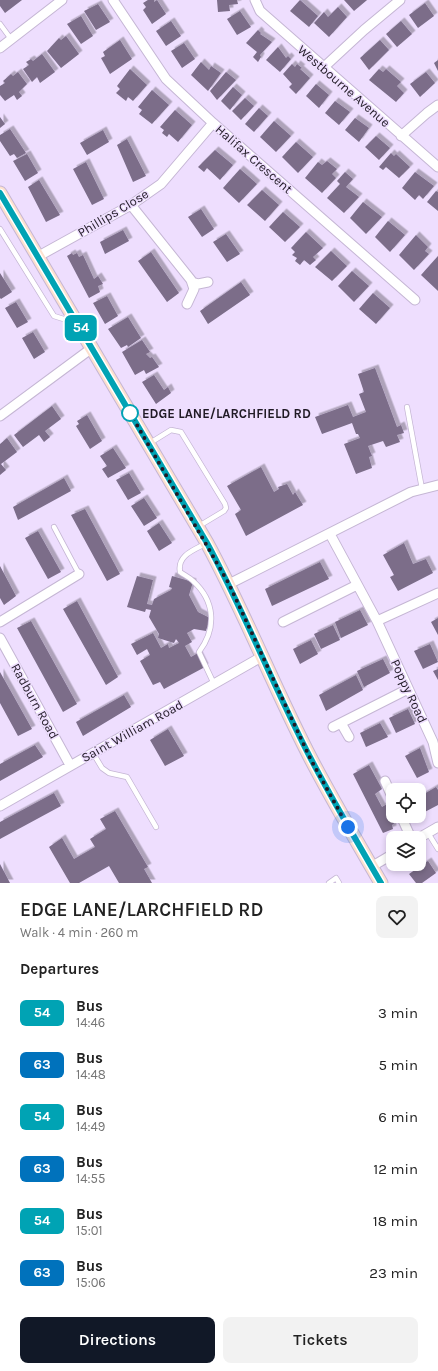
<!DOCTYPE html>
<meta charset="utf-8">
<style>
:root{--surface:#fff;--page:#f2f2f2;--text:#222;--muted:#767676;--accent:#111827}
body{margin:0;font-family:Karla,sans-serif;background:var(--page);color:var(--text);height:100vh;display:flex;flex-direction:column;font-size:15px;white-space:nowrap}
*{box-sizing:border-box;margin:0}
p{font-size:13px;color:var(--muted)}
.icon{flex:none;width:22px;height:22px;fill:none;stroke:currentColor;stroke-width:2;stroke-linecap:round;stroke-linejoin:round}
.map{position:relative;height:883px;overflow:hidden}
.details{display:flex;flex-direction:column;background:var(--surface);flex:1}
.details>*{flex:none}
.badge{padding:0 8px;border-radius:6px;font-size:14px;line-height:26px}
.fabs{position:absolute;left:386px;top:783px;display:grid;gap:8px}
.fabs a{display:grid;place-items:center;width:40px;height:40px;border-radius:8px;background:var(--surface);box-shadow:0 2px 6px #0003;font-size:20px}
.you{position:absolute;width:20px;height:20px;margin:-10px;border:3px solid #fff;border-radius:50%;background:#1a73e8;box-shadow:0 0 0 6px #1a73e833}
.map>.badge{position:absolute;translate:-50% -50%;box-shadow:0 0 0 2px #fff}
h2{padding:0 20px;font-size:15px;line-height:36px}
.round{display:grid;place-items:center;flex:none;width:42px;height:42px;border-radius:8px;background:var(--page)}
.summary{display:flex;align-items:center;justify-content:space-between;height:68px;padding:0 20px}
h1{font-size:19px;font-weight:600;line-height:30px}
.cta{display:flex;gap:8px;margin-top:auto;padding:8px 20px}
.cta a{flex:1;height:46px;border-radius:8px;background:var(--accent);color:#fff;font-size:16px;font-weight:600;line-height:46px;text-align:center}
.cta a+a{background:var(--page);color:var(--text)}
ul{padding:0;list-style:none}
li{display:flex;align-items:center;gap:12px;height:52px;padding:0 20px}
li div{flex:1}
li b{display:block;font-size:15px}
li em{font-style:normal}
li .badge{min-width:44px;font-weight:700;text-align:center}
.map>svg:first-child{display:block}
.building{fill:#7b6d89;filter:url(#shadow)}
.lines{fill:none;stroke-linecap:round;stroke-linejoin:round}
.lane-casing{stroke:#c5b6d4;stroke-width:6}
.street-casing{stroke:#c5b6d4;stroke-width:11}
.secondary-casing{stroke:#c5b6d4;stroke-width:15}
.lane{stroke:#fff;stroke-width:4.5}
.street{stroke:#fff;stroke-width:9}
.secondary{stroke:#fde1cf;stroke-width:13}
.line-casing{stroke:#fff;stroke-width:9}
.line{stroke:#00a3b4;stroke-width:6}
.walk{stroke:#201a25;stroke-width:4;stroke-dasharray:0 7.2}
.stop-dot{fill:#fff;stroke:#00a3b4;stroke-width:2}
.labels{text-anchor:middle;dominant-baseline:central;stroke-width:3;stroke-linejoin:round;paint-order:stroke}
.street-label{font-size:13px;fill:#201a25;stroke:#eedefe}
.stop-label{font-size:13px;font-weight:bold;fill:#201a25;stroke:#eedefe;text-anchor:start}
</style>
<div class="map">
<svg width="438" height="883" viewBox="0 0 438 883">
<defs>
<filter id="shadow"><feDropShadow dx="3.5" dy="-3.5" stdDeviation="0" flood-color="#0004"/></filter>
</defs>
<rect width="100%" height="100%" fill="#eedefe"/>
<path class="building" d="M0,0H22L5,13L0,6Z
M148,0H154V2L157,0L166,14L152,24L143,10L146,7L143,3Z
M217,0H237L238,4L229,5L230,11L218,12Z
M300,0L318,16L309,27L290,11Z
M344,0H367L354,11Z
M425,3L434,16L418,28L409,15Z
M98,4L110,22L96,30L84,11Z
M338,7L347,17L329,37L314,23L324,12L328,17Z
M240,11L251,27L237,35L227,19Z
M81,16L93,36L81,44L67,24Z
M171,21L181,36L166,46L156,31Z
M401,21L412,34L397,47L386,34Z
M258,30L261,33L260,34L272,42L260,55L261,57L258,62L253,57L257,52L246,43Z
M66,36L79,54L61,68L47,51L59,38L61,40Z
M120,40L132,59L110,74L101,58L105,56L103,52Z
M380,40L389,50L369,70L360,58Z
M184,43L195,59L182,68L171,51Z
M278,47L286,58L288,56L291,59L280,72L266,60Z
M42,54L55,72L40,83L37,77L32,82L23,69L29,65L26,62L31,59L33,61Z
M438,60V71L434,63Z
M201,62L209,70L211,66L221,73L208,91L191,75Z
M292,64L295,67L297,64L302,68L300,69L310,78L296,94L289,87L292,84L283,74Z
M130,69L147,85L133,101L128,97L126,101L116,93L120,89L117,86Z
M379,69L383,72L386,69L401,82L397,86L404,93L396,102L369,80Z
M18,72L27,84L19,92L22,96L17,100L14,95L5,101L0,95V86L5,83L3,81L11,74L13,76Z
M226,72L236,80L217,100L210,91Z
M426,72L435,83L420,97L410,84Z
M316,84L329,95L319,108L306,96Z
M233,87L242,95L230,110L221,101Z
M152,90L169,105L152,124L139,114L142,110L138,107Z
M245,98L254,106L241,120L232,111Z
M335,101L350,112L339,125L325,113Z
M259,108L268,116L254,132L245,124Z
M175,110L192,125L178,142L169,134L167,137L162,133L164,130L160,127Z
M0,117L5,124L0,128Z
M355,118L369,128L359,142L345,130Z
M274,121L291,136L276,152L260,137Z
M10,129L26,153L17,158L14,154L10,156L0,141V135Z
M103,130L109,142L87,155L80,143Z
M376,136L390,148L379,160L365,147Z
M127,139L146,176L133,182L117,145Z
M296,142L313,157L298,173L282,157Z
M215,150L233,165L220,180L207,168L204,172L198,167Z
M391,153L394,156L396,154L410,167L399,178L386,167L383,170L379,167Z
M27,154L38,173L25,181L13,161Z
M327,161L337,169L332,174L336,178L322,193L305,178L318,162L322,165Z
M86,162L104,199L92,205L73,169Z
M240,169L257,184L239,203L223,188Z
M345,172L353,179L346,187L359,197L344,213L327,198L340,184L337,181Z
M415,172L434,186L423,199L419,195L415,200L402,188Z
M39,180L60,215L46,222L28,187Z
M262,190L279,205L265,221L247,205Z
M436,191L438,192V211L427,202Z
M363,202L382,217L366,234L350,218Z
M201,209L214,229L202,237L188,217Z
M283,212L300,227L285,242L269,227Z
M388,221L405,235L390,252L375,237Z
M123,230L129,241L105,254L100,242Z
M306,232L323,248L313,257L316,260L310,265L304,260L300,265L295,261L297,258L292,255L295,252L291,248Z
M226,234L240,254L227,262L213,242Z
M416,235L428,247L425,251L429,254L414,270L399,255Z
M331,251L347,266L332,281L315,267Z
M151,252L179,293L167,302L138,261Z
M72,253L73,255L77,253L79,257L83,255L94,279L98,276L103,284L98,286L100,292L89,298L67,256Z
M438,256V291L421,275Z
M352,271L369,286L354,302L338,286Z
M0,273L12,292L1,299L0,298Z
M241,282L250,295L208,324L200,311Z
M373,293L390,308L376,324L359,309Z
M107,296L118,316L105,324L93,303Z
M16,302L28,322L17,328L5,308Z
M128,317L141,338L128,347L127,345L121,348L108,329Z
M33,332L45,352L34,359L22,338Z
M142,340L150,352L146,354L150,358L152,357L159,367L146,374L144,370L135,375L122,352Z
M375,368L397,427L401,425L404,433L397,435L400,442L386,447L383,441L368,446L372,456L369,457L372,468L356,474L344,444L360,438L358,434H356L352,423L322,434L315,417L348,405L353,417L366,412L359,394L364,392L358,374Z
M154,375L164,390L168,387L171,393L156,404L142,382Z
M52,406L61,419L45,431L50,437L44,442L39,435L23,447L14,435Z
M87,415L102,441L90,449L76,426L79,424L77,421Z
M7,438L17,452L1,464L6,470L0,475V444Z
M113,448L126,468L108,478L102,469L107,466L100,456Z
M261,467L274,492L279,489L278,487L287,484L293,495L295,492L303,505L246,536L235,514L241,510L227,486Z
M129,473L141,493L128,500L116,480Z
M64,478L71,491L18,520L13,507Z
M144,498L157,518L144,526L131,506Z
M85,509L120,574L107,581L71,515Z
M159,523L172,543L159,551L147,531Z
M38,531L61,572L48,579L25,538Z
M404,543L413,564L426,559L433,573L398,591L390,577L394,575L383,555Z
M320,562L329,579L272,606L265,589Z
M0,566L16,596L4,605L0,598Z
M137,576L153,580L147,604L152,605L154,599L171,590L172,588L169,587L172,576L193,582L189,595L198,612L210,618L206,631L194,629L187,633L192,642L185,646L191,657L198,653L205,667L164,689L160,682L153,685L140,661L150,655L147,649L137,655L131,644L153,633L161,648L168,644L169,648L179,643L176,639L174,643L158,638L159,634L149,617L151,610L146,609L145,612L127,607Z
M77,601L118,677L106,685L63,609Z
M360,610L368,625L341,638L335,622Z
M438,618V635L431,622Z
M31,621L77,704L63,712L17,628Z
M333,625L340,640L321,649L314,634Z
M311,640L318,654L300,664L293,649Z
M430,644L438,662L423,669L414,651Z
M383,659L390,673L364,687L357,671Z
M438,669V680L433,671Z
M0,672L32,729L18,736L0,703Z
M356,675L363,690L326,711L319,695Z
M124,695L131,707L83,736L76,722Z
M408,709L415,724L396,733L389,718Z
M380,723L388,737L366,747L360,733Z
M168,729L184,756L165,766L150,740Z
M35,745L43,757L0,781V764Z
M420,748L429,772L417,778L405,756Z
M369,765L382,789L375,794L382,807L389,803L393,811V816H396L398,820L392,825L393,829L383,833L353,774Z
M436,787L438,790V805L419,815V797Z
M54,793L61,806L0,839V822Z
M115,811L148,867L144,869L152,883H119L109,866L79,883H70L49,847L62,838L74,859L95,847L90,839L106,829L100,819Z
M428,861L436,873L422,883H416L409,874Z
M0,864L10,883H0Z"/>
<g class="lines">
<defs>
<path id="lane" d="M0,24L11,39
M0,229L54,316L73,322
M407,407L422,489
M150,443L171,430L181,432L225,504L226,508L224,511L199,526
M54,527L79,574
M207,543C194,550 177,555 180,572C184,575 189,577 193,581C215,601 217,628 199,652L214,684
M93,753L102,768L109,773L127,777L156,827
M428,833L438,849
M329,883L336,878L339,883"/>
<path id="street" d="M113,0L166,79L213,123L415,300
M255,0L260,11L438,167
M0,48L62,0
M323,68L364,30L400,0
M401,136L427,113L438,105
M131,205L191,280L194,289L187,304
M37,257L131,205L161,184L213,123
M192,282L198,284L208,282
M0,416L92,348
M330,534L377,621L433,742L438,763
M229,584L411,492L438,485
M377,621L438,593
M0,622L79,574
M283,622L357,585
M0,638L70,765
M341,723L349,737
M333,727L408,689
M385,781L393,799
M0,806L263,656
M401,816L411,838
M419,838L438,827
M371,867L393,854"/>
<path id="secondary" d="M0,193L207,543C245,613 274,688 311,759C333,801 357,842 381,883"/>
</defs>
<use href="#lane" class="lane-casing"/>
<use href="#street" class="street-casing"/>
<use href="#secondary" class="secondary-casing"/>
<use href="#lane" class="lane"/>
<use href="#street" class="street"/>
<use href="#secondary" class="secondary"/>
</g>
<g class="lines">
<defs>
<path id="line" d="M0,193L207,543C245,613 274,688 311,759C333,801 357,842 381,883"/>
</defs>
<use href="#line" class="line-casing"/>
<use href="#line" class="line"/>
<path class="walk" d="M130,413L229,584L310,758L348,827"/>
</g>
<circle class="stop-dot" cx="130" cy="413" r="8"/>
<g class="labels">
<g class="street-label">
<text transform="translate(344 86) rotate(41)">Westbourne Avenue</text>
<text transform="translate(254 159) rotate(41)">Halifax Crescent</text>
<text transform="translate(113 213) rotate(-31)">Phillips Close</text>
<text transform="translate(409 691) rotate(65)">Poppy Road</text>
<text transform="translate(35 701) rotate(61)">Radburn Road</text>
<text transform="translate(132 731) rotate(-29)">Saint William Road</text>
</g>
<g class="stop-label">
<text x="142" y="413">EDGE LANE/LARCHFIELD RD</text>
</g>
</g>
</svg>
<div class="fabs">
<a><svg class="icon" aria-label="locate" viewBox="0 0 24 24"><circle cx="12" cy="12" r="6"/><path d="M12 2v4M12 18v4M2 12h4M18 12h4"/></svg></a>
<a><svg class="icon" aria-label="layers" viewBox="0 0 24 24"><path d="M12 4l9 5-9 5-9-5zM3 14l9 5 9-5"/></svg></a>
</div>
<div class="you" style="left:348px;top:827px"></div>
<b class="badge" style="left:81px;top:328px;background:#00a3b4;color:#fff">54</b>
</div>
<section class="details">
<div class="summary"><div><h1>EDGE LANE/LARCHFIELD RD</h1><p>Walk · 4 min · 260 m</p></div><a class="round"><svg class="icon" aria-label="heart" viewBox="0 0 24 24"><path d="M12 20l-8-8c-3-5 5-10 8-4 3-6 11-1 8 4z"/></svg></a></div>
<h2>Departures</h2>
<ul>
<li><span class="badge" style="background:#00a3b4;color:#fff">54</span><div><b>Bus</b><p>14:46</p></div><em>3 min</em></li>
<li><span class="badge" style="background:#0072bc;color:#fff">63</span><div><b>Bus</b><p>14:48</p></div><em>5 min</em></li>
<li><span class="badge" style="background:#00a3b4;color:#fff">54</span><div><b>Bus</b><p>14:49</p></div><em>6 min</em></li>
<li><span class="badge" style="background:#0072bc;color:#fff">63</span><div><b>Bus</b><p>14:55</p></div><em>12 min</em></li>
<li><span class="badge" style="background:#00a3b4;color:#fff">54</span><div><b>Bus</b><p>15:01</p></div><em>18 min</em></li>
<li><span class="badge" style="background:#0072bc;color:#fff">63</span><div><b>Bus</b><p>15:06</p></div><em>23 min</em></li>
</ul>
<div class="cta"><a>Directions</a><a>Tickets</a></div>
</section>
